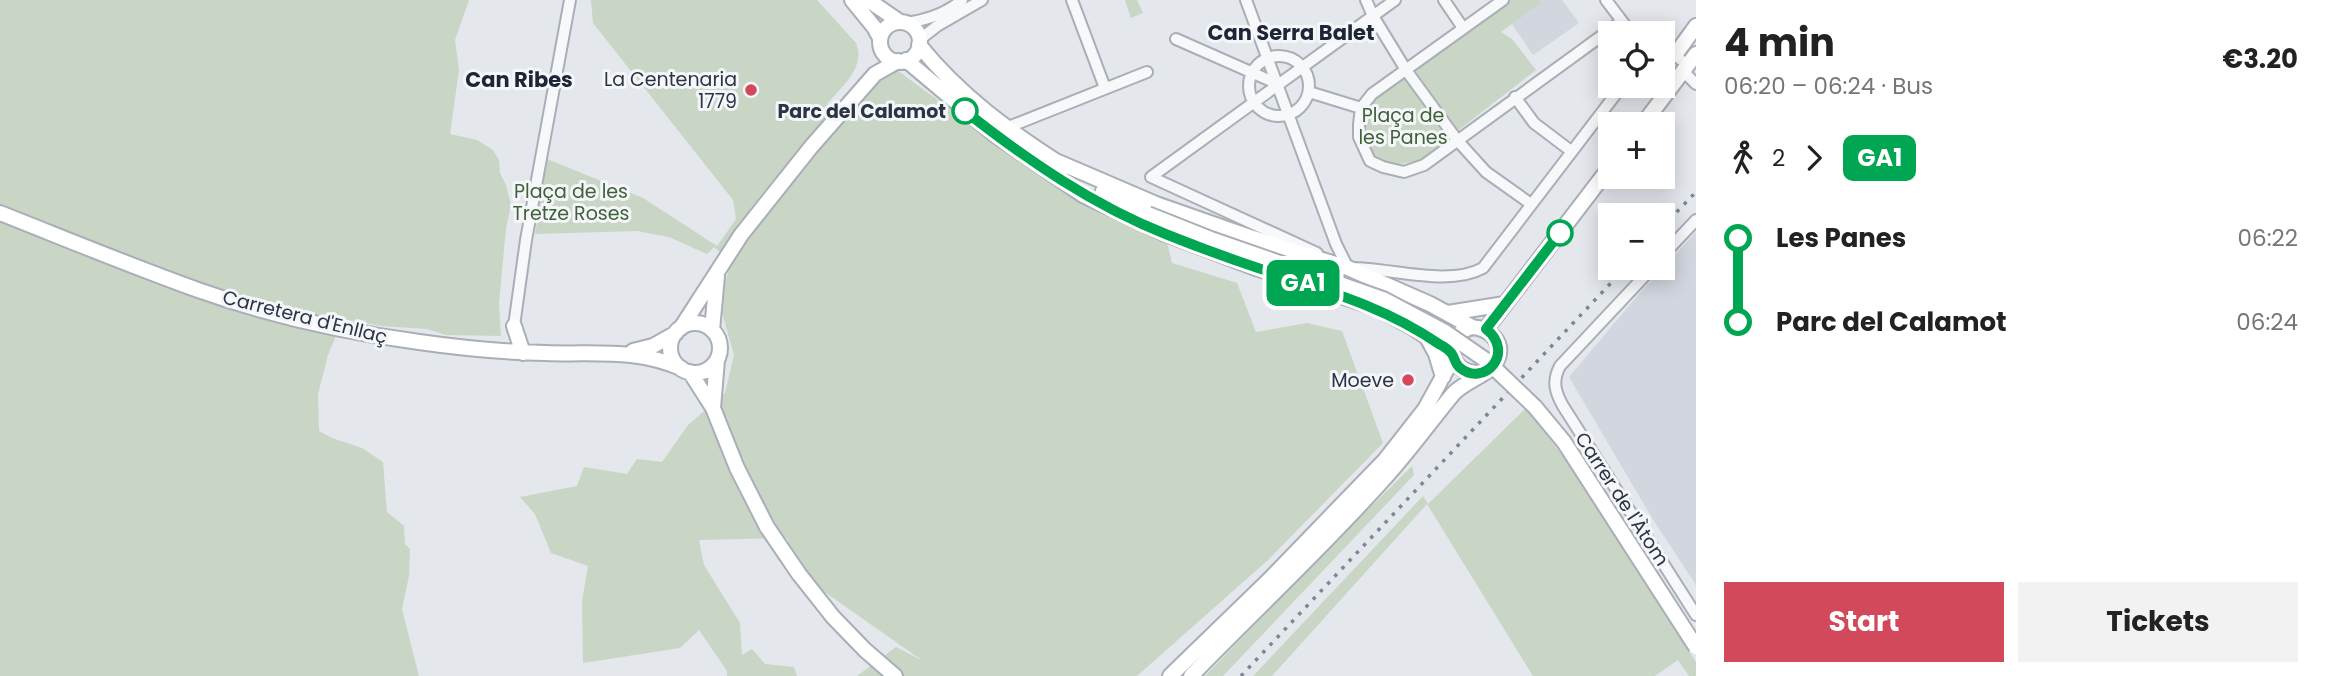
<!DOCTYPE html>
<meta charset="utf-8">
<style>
:root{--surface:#fff;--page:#f2f2f2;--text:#222;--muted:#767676;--accent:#d1495b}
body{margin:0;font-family:Poppins,sans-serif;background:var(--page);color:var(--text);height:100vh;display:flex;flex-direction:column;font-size:26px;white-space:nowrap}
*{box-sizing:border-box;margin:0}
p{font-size:23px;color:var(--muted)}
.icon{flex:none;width:38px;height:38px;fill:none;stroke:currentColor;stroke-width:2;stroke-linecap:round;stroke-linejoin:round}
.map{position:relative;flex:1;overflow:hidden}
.side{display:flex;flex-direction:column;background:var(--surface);width:630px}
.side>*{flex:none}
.badge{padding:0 14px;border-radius:10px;font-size:24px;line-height:46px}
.buttons{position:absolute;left:1598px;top:21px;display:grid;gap:14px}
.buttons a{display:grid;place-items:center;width:77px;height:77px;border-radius:0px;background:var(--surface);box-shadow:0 4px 18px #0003;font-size:35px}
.map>.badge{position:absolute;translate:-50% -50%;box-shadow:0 0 0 4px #fff}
.legs{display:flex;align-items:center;gap:10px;height:77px;padding:0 28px;font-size:23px}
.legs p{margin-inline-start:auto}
.head{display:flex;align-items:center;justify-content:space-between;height:119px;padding:0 28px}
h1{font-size:38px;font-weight:700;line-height:52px}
.action{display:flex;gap:14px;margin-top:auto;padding:14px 28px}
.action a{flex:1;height:80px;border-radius:0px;background:var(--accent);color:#fff;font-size:28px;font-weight:700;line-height:80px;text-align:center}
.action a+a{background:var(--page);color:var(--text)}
ul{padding:0 28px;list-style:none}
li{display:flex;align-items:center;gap:24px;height:84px;font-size:26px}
li i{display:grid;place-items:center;width:10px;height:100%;margin:0 9px;background:currentColor}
li i::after{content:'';width:18px;height:18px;margin:-9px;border:5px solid;border-radius:50%;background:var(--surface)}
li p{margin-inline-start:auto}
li:first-child i{background:linear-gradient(#0000 50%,currentColor 0)}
li:last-child i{background:linear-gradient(currentColor 50%,#0000 0)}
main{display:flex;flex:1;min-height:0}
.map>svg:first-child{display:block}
.built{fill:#d2d6de}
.green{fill:#c9d6c5}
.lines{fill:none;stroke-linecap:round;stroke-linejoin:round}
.street-casing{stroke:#a9aeb7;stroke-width:14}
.secondary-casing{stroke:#a9aeb7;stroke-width:18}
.street{stroke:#f7f8fa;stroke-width:10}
.secondary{stroke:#fff;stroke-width:14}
.rail{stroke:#7d8696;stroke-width:3.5;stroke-dasharray:3.5 7;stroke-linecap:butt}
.secondary-bridge-casing{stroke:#a9aeb7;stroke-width:18;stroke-linecap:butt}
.secondary-bridge{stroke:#fff;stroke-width:14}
.line-1-casing{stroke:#fff;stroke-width:16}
.line-1{stroke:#00a651;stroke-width:10}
.poi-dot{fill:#d1495b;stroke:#f4f6f9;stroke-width:2.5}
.stop-1-dot{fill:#fff;stroke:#00a651;stroke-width:3.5}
.labels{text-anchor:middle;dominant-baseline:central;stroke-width:6;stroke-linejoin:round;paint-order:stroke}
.poi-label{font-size:19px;fill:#2b3445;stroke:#f4f6f9;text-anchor:end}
.stop-label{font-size:19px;font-weight:bold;fill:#2b3445;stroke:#f4f6f9;text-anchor:end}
.park-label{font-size:19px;fill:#3f6138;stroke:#f4f6f9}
.street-label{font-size:19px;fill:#2b3445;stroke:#f4f6f9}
.neighbourhood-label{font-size:21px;font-weight:bold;fill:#1d2536;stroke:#f4f6f9}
</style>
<main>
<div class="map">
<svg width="1696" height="676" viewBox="0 0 1696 676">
<rect width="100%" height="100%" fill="#e4e7ec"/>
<path class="built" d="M1543,0H1562L1579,23L1533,55L1511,23Z
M1696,232V585L1652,518L1569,377L1639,294Z"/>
<path class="green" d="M0,0H469L455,40L459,70L450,134L477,140L493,150L499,160L500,173L506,185L511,205L506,228L499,304L501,336L446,335L427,329L381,326L343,319L328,355L318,394L319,431L332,438L362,448L383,462L387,512L404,526L405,544L410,549L409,576L402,609L419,676H0Z
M591,0H817L856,43C866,68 842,86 827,104L834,108L742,221L720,252L714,247L707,254L669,237L637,231L535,234L547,159L643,198L717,246L736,219L733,200L593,23Z
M1125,0H1137L1143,13L1131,18Z
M1505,0H1541L1542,2L1501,32L1512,39L1536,70L1420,160C1395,169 1360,162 1363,128C1363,119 1368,110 1372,102Z
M897,70L1038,174L1101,208L1166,238L1172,263L1237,283L1256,332L1307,323L1342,331L1383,443L1268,560L1137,676H857L896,647L923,661L799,574L787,538L699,540L704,565L740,623L742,655L752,649L765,664L794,667L797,676H727V671L699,630L680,648L583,663L582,601L588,566L551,553L535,514L520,497L577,486L584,467L627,474L637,459L662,462L688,425L725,393L734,355L719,302L731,263L776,196L875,82L887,72Z
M1526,408L1581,480L1696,662V676H1689L1678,660L1655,676H1533L1427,504L1272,676H1253L1423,496L1428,504Z
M1412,466L1414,475L1223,676H1205L1306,571Z"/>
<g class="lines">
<defs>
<path id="street" d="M1072,0L1105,88
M1246,0L1336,244L1348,268
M1366,0L1373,16L1406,70L1457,140L1486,172L1531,204
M1444,0L1463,28
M1503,0L1372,94L1361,108L1359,124V137L1370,161L1383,167L1404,172L1424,165L1622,21
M1606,0L1631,33
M906,23C927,20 946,14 962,0
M1176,39L1278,84
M919,40L937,26L982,0
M1249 86a30 30 0 1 1 60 0a30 30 0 1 1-60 0Z
M1662,61L1675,55L1681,60
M1683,71L1696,84
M1309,92L1361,108
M1515,97L1534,123L1571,151
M1006,128L1147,72
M1317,253L1151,177L1395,0
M1662,256L1696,220
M1351,268C1391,268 1449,287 1483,268L1622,86
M1652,268L1560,366C1552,381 1555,392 1563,406L1696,615
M514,326L526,240L570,0"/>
<path id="secondary" d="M852,0L874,27L880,38
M868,0L900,22
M880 42a20 20 0 1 1 40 0a20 20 0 1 1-40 0Z
M919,45C960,96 1010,132 1065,167
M1675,55L1696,26
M906,60L994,134L1083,195L1166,234L1256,268L1377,308L1412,327L1452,354
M1643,124L1696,54
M1058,162L1156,204L1253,238L1348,268L1430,304L1472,327C1489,328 1508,344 1495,363C1488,375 1465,381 1453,394C1429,423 1408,453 1382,481C1321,549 1254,611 1191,676
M1103,191L1148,214
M0,213C66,239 131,266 198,290C269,315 344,332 419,342C461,348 503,352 545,353C594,355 635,348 681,368
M1448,313L1505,304
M670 348a25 25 0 1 1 50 0a25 25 0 1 1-50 0Z
M514,326L523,353
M1472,327C1458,331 1452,340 1452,354C1457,369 1466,373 1480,373
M681,328L741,235L811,147L875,74L898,61
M1486,329L1610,167
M712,330L717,276
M1428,339L1436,354L1443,377
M633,351L653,346L676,333
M690,372L713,408L737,468L767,527L799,574L833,617L865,650L895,676
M713,408L717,360
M1170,676L1270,579L1385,460L1425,409L1453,358"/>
</defs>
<use href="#street" class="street-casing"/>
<use href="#secondary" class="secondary-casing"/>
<use href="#street" class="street"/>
<use href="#secondary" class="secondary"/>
<path class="rail" d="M1662,227L1696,192
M1241,676L1625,268"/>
<defs>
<path id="secondary-bridge" d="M1148,214L1211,239L1383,299L1445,332L1487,361L1535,407L1564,442L1696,647"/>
</defs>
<use href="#secondary-bridge" class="secondary-bridge-casing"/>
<use href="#secondary-bridge" class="secondary-bridge"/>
</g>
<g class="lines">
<defs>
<path id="line-1" d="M965,111C1027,160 1094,206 1168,235C1198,247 1228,258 1258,268C1323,290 1382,305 1439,344C1443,346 1449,350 1452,354C1455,359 1455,363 1459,367C1484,389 1516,352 1486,329L1560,233"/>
</defs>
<use href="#line-1" class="line-1-casing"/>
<use href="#line-1" class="line-1"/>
</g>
<g class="poi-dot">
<circle cx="751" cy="90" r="7"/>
<circle cx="1408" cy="380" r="7"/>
</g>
<g class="stop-1-dot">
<circle cx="965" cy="111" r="12"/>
<circle cx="1560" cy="233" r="12"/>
</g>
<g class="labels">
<g class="poi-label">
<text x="737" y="79">La Centenaria<tspan x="737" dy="22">1779</tspan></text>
<text x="1394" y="380">Moeve</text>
</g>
<g class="stop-label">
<text x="946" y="111">Parc del Calamot</text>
</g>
<g class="park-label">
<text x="1403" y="115">Plaça de<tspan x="1403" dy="22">les Panes</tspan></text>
<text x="571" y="191">Plaça de les<tspan x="571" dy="22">Tretze Roses</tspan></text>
</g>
<g class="street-label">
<text transform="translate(305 317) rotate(14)">Carretera d'Enllaç</text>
<text transform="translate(1622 499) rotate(57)">Carrer de l'Àtom</text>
</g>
<g class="neighbourhood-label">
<text x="1291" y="32">Can Serra Balet</text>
<text x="519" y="79">Can Ribes</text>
</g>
</g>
</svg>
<div class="buttons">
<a><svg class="icon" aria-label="locate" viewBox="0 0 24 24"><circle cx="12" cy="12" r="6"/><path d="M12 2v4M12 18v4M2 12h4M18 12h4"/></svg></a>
<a>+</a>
<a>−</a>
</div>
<b class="badge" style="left:1303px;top:283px;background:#00a651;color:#fff">GA1</b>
</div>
<section class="side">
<div class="head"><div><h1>4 min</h1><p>06:20 – 06:24 · Bus</p></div><b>€3.20</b></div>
<div class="legs"><svg class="icon" aria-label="walk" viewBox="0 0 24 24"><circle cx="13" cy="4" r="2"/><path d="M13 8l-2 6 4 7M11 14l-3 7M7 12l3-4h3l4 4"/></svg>2<svg class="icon" aria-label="forward" viewBox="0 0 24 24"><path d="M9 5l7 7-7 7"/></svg><b class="badge" style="background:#00a651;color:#fff">GA1</b></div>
<ul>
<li><i style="color:#00a651"></i><b>Les Panes</b><p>06:22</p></li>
<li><i style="color:#00a651"></i><b>Parc del Calamot</b><p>06:24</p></li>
</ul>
<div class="action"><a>Start</a><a>Tickets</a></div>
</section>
</main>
